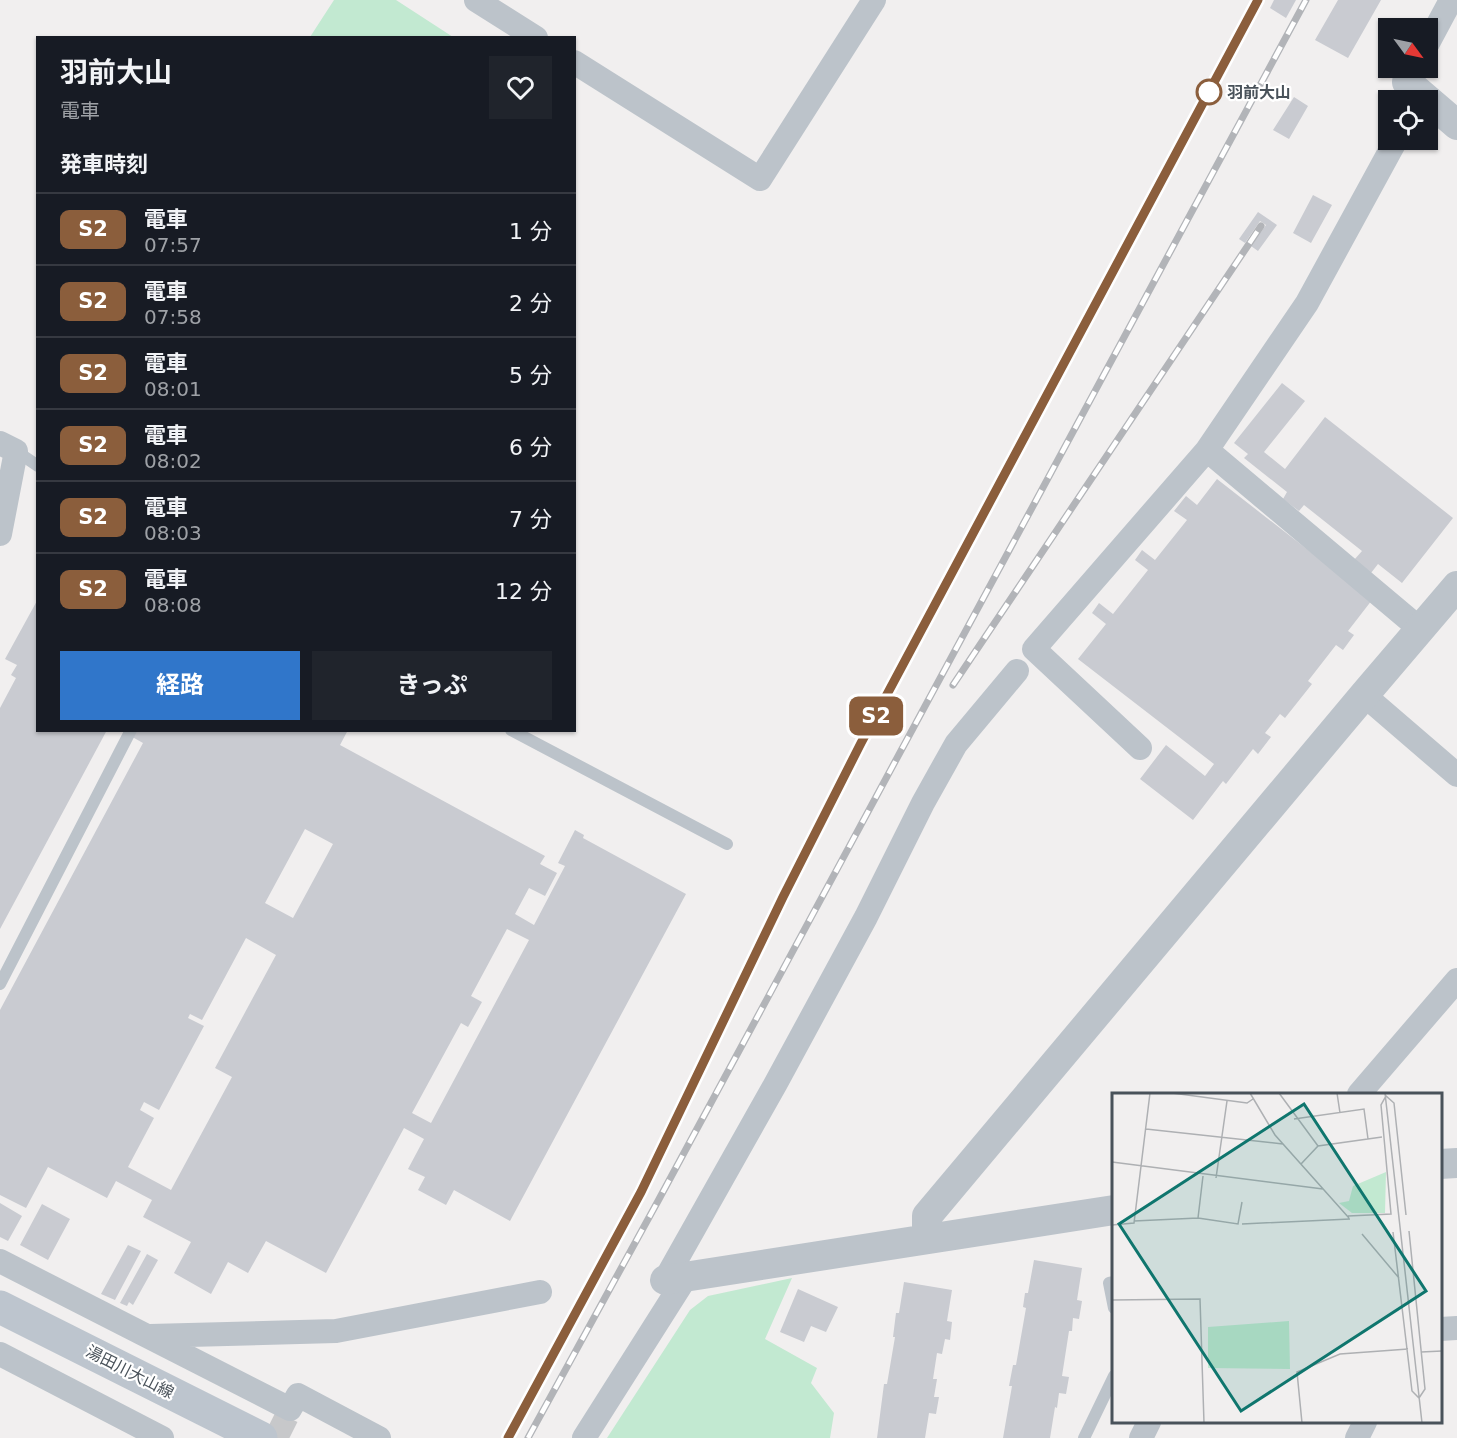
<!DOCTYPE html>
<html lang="ja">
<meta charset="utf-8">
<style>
:root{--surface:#171b24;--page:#20242c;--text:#f1f3f6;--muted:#9ea1a6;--line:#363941;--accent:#3076ca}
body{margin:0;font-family:"DejaVu Sans","Noto Sans JP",sans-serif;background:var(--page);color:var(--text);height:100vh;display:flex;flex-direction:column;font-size:22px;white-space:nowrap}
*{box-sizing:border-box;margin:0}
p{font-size:20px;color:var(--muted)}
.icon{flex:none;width:33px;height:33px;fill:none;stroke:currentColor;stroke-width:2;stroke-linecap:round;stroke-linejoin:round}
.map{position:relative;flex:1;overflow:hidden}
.sheet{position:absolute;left:36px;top:36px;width:540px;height:696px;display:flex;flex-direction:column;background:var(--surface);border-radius:0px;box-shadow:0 2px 4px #0004}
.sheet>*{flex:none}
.badge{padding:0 12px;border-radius:9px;font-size:21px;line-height:39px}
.needle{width:39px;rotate:123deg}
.tools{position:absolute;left:1378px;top:18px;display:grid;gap:12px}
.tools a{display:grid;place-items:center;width:60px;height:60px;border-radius:0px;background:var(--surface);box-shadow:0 2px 4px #0004;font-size:30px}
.map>.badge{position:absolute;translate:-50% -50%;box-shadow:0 0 0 3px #fff}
h2{padding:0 24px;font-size:22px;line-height:54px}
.round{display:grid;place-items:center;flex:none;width:63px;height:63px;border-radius:0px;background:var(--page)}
.headline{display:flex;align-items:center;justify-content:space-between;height:102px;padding:0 24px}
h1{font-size:28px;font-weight:700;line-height:45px}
.button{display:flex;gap:12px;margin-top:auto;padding:12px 24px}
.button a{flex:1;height:69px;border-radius:0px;background:var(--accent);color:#fff;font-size:24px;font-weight:700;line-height:69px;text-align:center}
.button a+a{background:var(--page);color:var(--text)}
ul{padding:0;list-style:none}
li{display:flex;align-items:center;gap:18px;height:72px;padding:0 24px;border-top:2px solid var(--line)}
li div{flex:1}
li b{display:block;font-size:22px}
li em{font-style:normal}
li .badge{min-width:66px;font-weight:700;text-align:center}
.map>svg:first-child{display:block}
.green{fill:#c2e9d1}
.building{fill:#c9cbd1;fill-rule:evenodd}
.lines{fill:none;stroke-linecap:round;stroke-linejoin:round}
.minor-tunnel{stroke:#c7c8ca;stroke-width:24;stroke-dasharray:24 12;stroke-linecap:butt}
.service{stroke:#bcc3ca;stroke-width:12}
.minor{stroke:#bcc3ca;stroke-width:24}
.tertiary{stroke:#bcc3ca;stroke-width:30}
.secondary{stroke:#bdc5ce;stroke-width:33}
.rail-casing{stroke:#b2b4b8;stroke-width:7}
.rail{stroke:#fff;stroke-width:4.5;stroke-dasharray:14;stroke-linecap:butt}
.line-casing{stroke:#fff;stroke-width:14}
.line{stroke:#8b5e3c;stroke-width:9}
.stop-dot{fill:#fff;stroke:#8b5e3c;stroke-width:3}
.labels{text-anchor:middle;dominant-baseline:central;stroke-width:4.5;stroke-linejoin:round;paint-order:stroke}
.stop-label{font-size:16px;font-weight:bold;fill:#49525a;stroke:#fff;text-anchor:start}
.street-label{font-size:16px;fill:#49525a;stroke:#fff}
.inset-road{fill:none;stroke:#aeb0b3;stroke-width:1.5}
.view{fill:#0f766e;fill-opacity:0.15;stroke:#0f766e;stroke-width:3}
.inset-edge{fill:none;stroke:#49525a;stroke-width:3}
</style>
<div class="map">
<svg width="1457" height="1438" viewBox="0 0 1457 1438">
<rect width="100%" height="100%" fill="#f1efef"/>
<path class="green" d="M334,0H396L453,37H310Z
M792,1278L765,1339L817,1368L811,1383L834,1413L830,1438H607L690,1310L708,1296Z"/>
<path class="building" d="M1274,0H1296L1286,18L1270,8Z
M1338,0H1381L1348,58L1315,40Z
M1294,97L1308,106L1289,139L1273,130Z
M1313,195L1332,205L1311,243L1293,233Z
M1258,212L1277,225L1258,251L1251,246L1266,225L1260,221L1245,243L1239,239Z
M1282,383L1305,401L1264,452L1285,469L1325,417L1453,518L1402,583L1378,564L1371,573L1354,560L1362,551L1304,505L1299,511L1283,499L1287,492L1244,458L1248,454L1234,443Z
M1217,479L1372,600L1348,631L1354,635L1343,650L1336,645L1308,681L1312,684L1285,718L1280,714L1265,733L1271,737L1258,754L1253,749L1226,784L1223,781L1193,820L1140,779L1166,745L1205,776L1214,764L1078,659L1106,624L1092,613L1099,603L1113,614L1148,570L1135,560L1142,550L1155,560L1187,520L1174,511L1186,496L1197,505Z
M38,599V730H107L0,929V708L16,678L11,675L17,665L5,659Z
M120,730H348L340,745L545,856L540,864L557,873L545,896L529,888L515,914L534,925L565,866L558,863L575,830L584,835L583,838L686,894L510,1221L454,1190L446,1205L418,1190L425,1177L408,1169L424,1139L404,1128L326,1273L266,1241L248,1273L228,1262L211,1294L174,1273L191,1242L143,1217L152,1200L116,1181L107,1198L48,1167L26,1208L0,1195V1010L143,743ZM305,829L333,844L293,918L265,903ZM507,929L529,940L431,1123L412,1113L461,1023L468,1027L482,1002L471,996ZM246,938L276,955L215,1068L232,1077L171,1190L128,1167L154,1118L140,1110L144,1102L159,1110L204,1026L188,1018L190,1014L202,1020Z
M0,1203L22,1216L8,1241L0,1237Z
M42,1204L70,1219L48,1260L20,1245Z
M128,1245L141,1251L115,1300L101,1294Z
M147,1254L158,1260L133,1305L129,1302L127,1306L120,1303Z
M1034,1260L1082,1268L1077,1300L1082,1301L1079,1319L1073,1318L1072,1331H1069L1062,1376L1069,1377L1066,1394L1059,1393L1057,1408L1055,1407L1050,1438H1003L1012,1386H1009L1013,1365H1016L1026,1308L1023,1307L1025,1293H1028Z
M904,1282L952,1290L947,1321L952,1322L950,1340L945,1339L942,1354L937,1353L933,1379H937L934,1397H939L936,1414L929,1413L925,1438H877L884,1384H887L895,1337H893L896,1313H899Z
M798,1289L838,1307L826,1332L811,1326L804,1342L780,1332Z"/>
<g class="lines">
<path class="minor-tunnel" d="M276,1438L287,1416"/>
<path class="service" d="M16,451L38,466
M511,730L727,844
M0,984L131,730
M1114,1282L1109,1283L1114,1308
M1084,1438L1114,1376"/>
<path class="minor" d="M476,0L536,38
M1428,43L1451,0
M574,62L760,179L874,0
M0,443L16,451L0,534
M1207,450L1420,629
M1364,695L1457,775
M1140,748L1034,649L1207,450L1307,303L1396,140
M1359,1094L1457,980
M0,1261L290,1409L298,1395L379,1438
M665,1280L776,1083L866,917L923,803L956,744L1017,671
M1440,1329L1457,1328
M150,1336L336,1331L540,1292
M0,1354L162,1438
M584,1438L686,1277
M1141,1438L1149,1422
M1357,1438L1365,1422"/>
<path class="tertiary" d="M1407,82L1457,125
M1440,1164L1457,1163
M927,1238V1216L1364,695L1457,586
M665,1280L1114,1210"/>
<path class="secondary" d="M0,1307L261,1438"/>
<defs>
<path id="rail" d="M953,685L1261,226
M508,1438L641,1192L784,897L861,743L1258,0
M528,1438L658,1201L1306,0"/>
</defs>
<use href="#rail" class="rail-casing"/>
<use href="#rail" class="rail"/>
</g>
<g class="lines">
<defs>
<path id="line" d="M508,1438L641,1192L783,897L861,743L1258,0"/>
</defs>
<use href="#line" class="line-casing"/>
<use href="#line" class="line"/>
</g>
<circle class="stop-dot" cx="1209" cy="92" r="12"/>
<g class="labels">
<g class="stop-label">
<text x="1227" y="92">羽前大山</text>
</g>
<g class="street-label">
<text transform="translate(130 1372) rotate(27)">湯田川大山線</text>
</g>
</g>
<g transform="translate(1112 1093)">
<rect width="330" height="330" fill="#f1efef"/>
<path d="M274,79L273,120H240L227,110L237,108L241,93ZM177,228L178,276L96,275V234Z" fill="#c2e9d1"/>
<path class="inset-road" d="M60,0L135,10L141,6M138,0L163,42L237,125M167,0L206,53M225,0L228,20M273,0L310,330M182,26L252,16L256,46M34,36L171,51M0,69L211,96M189,71L206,53L270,44M104,85L115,8M236,123L279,121L269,12L274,3L282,10L294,122M86,125L91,83M22,128L86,125L126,131L130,109M130,131L238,126M0,132L22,130L38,0M281,139L300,298L307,305L313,296L297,138M250,141L287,185M0,207L88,206L92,330M309,259L330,258M190,330L185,279L228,261L296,256"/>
<path class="view" d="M192,11L314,198L129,318L7,131Z"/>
<rect width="330" height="330" class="inset-edge"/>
</g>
</svg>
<div class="tools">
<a><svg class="needle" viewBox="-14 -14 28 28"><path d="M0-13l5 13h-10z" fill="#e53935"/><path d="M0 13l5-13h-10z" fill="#9ea1a6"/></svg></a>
<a><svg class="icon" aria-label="locate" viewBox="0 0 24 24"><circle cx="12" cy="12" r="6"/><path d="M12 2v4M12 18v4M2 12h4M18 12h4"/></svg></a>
</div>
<b class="badge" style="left:876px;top:716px;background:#8b5e3c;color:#fff">S2</b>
<section class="sheet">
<div class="headline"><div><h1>羽前大山</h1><p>電車</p></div><a class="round"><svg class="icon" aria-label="heart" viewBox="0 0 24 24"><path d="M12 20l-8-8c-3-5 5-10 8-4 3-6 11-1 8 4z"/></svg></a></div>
<h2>発車時刻</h2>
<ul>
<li><span class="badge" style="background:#8b5e3c;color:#fff">S2</span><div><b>電車</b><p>07:57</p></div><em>1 分</em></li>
<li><span class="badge" style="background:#8b5e3c;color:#fff">S2</span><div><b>電車</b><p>07:58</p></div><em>2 分</em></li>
<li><span class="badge" style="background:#8b5e3c;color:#fff">S2</span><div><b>電車</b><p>08:01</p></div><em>5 分</em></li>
<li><span class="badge" style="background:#8b5e3c;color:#fff">S2</span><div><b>電車</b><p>08:02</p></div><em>6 分</em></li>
<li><span class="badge" style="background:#8b5e3c;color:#fff">S2</span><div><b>電車</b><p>08:03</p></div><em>7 分</em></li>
<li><span class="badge" style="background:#8b5e3c;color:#fff">S2</span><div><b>電車</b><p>08:08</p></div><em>12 分</em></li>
</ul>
<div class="button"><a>経路</a><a>きっぷ</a></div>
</section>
</div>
